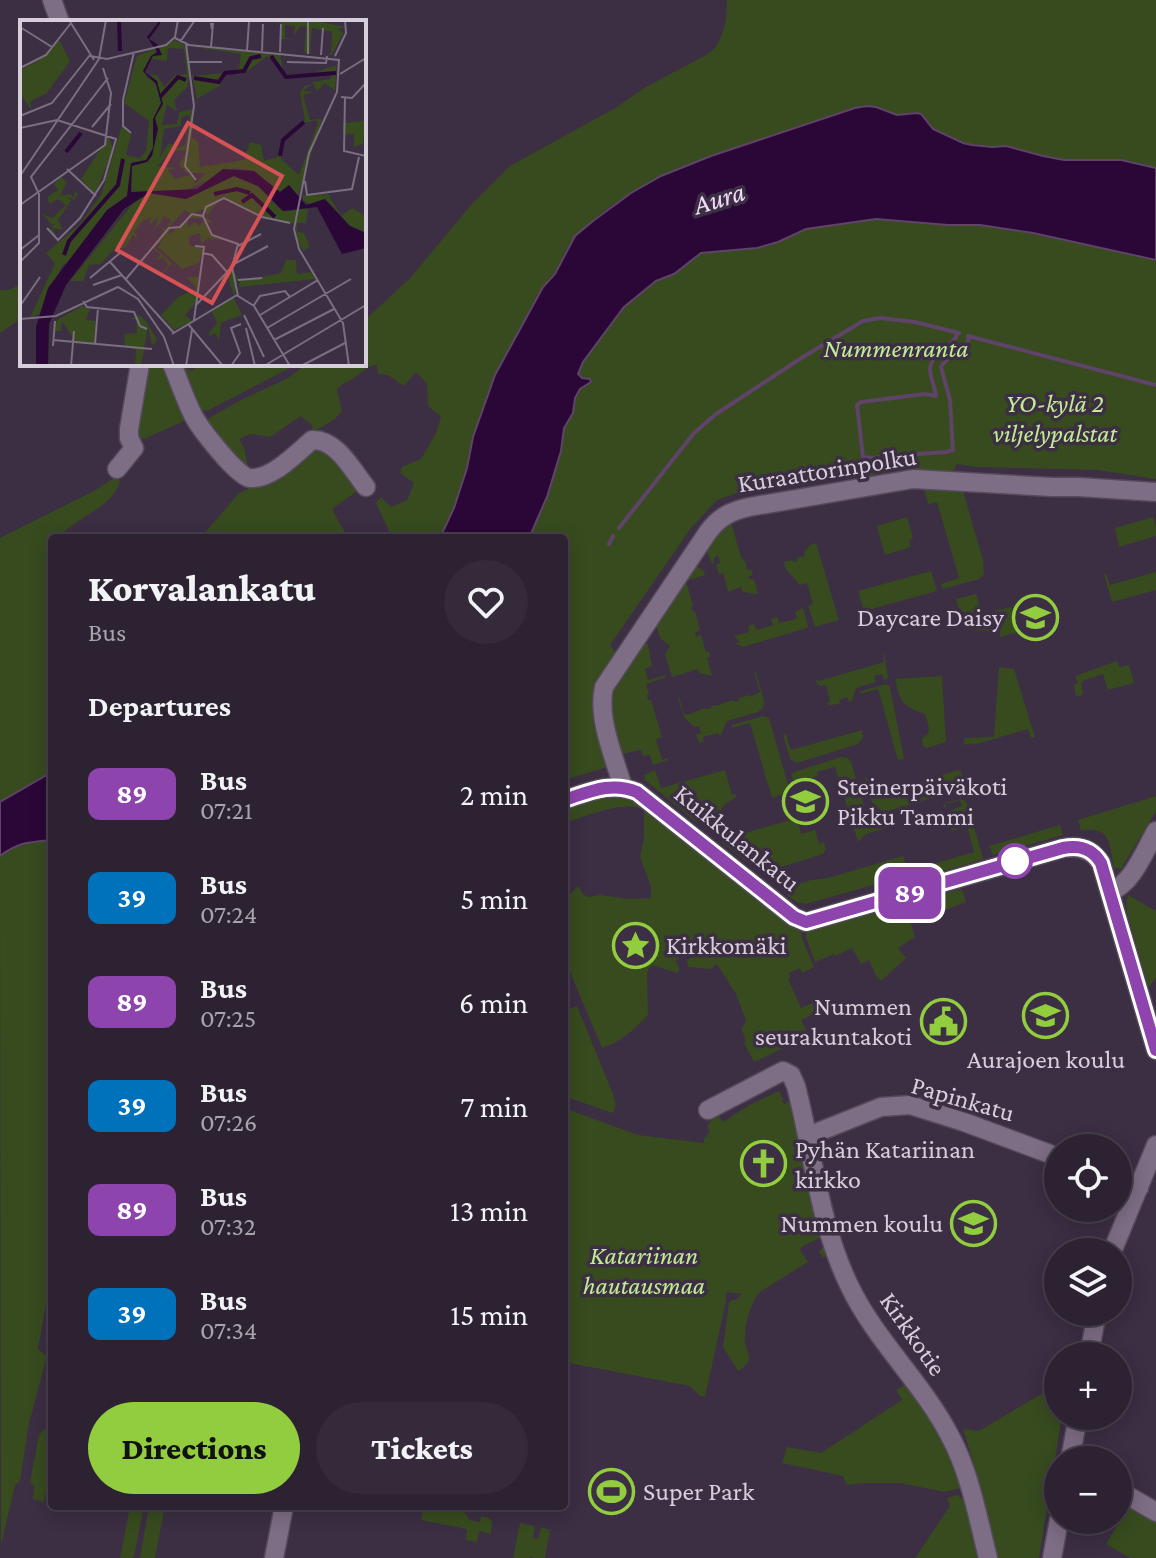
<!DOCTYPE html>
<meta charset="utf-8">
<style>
:root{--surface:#2d2232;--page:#352a3a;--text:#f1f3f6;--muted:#a7a4ac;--line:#483f4d;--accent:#92cd3f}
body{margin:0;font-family:"Crimson Pro",serif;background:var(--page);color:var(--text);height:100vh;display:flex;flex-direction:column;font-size:30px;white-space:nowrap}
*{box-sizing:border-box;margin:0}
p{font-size:26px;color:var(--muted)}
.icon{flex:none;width:44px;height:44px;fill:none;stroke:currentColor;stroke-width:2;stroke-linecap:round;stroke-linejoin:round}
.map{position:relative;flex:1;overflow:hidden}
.panel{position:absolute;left:48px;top:534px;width:520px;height:976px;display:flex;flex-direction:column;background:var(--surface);border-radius:8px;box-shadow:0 4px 20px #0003,0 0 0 2px var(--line)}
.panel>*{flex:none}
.badge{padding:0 16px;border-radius:12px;font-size:28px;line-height:52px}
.fabs{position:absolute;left:1044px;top:1134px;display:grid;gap:16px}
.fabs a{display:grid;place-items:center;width:88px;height:88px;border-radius:50%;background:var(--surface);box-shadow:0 4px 20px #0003,0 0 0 2px var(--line);font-size:40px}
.map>.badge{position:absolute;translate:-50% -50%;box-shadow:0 0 0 4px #fff}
h2{padding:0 40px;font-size:30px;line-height:72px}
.round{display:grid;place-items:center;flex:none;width:84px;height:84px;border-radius:42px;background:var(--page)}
.overview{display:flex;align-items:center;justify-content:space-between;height:136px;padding:0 40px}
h1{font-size:38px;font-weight:800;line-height:60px}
.button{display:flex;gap:16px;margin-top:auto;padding:16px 40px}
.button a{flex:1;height:92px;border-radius:48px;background:var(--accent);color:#111;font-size:32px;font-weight:800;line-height:92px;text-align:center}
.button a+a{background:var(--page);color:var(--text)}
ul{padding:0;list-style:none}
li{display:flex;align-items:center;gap:24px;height:104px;padding:0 40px}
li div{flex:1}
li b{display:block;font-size:30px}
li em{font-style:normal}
li .badge{min-width:88px;font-weight:700;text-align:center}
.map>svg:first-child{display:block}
.green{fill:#374b1f}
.water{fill:#2b0738;stroke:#5f4369;stroke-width:2}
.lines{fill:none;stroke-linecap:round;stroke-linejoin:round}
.stream{stroke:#5f4369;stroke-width:4}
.minor-casing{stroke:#554a5b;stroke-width:21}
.minor{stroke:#7d6d85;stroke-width:18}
.line-casing{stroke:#fff;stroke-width:18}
.line{stroke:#8e44ad;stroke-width:12}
.stop-dot{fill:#fff;stroke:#8e44ad;stroke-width:4}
.labels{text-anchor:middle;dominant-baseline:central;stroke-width:7;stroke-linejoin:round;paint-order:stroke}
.park-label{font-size:26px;font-style:italic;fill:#c1eb94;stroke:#3c2e43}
.street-label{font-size:26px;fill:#d7cedb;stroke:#3c2e43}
.poi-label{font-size:26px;fill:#d7cedb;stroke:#3c2e43;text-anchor:start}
.water-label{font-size:28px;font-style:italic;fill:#f1dbfb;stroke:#3c2e43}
.inset-river{fill:none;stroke:#2b0738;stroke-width:4}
.inset-road{fill:none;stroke:#7a6e80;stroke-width:2}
.view{fill:#d65255;fill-opacity:0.15;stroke:#d65255;stroke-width:4}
.inset-edge{fill:none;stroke:#d7cedb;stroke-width:4}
</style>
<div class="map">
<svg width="1156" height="1558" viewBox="0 0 1156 1558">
<rect width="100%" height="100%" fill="#3c2e43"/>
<path class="green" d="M727,0H1156V168L1121,160H1064L1043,156L1006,146L992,147L963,143L932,129L921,115L914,113L897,115L876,107C839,118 801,129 764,141C702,159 641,178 592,221C585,227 576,236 570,243C562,255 560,269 548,280L473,437L467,468L454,508L440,538H377L389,531L376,503L381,497L391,507L407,500L414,483L400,473L402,467L421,459L436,433L441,417L428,406L427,384L416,372L404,386L388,375L378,374L377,365C365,366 364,372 354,378C348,382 343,383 337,389L342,411L335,419L313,432L312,425L301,416L270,437L250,434L239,439L244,448L249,473L204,421L239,401L288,378L307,364H364V321L411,277L470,206L510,166L617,107L644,88L706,55L716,47L721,37L726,21Z
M876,219L948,225H980L1009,229L1156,260V479L1097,470L977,467L956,464L953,476L864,482L860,469L754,487L717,500L691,528L610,645L618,656L603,679L608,767L564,780V538H529L547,497L561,451L564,428L573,413L575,398L577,393L590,379L582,378L578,374L583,362L625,307L656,281L674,274L701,253L793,234L806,229Z
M22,284V318L0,333V290H8Z
M143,364H169L186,418L184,421L144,439L136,437Z
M204,364H295L286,370L207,411L200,410L180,370L184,367L191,371Z
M326,445L360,489L332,509L348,538H198L202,536L238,494L272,476L308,448Z
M117,476L120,482C111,509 76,517 58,538H52V772L0,802V538L94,491Z
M924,489L963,491L983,560L984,574L979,579L943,589L941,584L959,578L937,502L928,504Z
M907,517L913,538L909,540L911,547L885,555L877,526Z
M1153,517L1156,527V536L1119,547L1115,528Z
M731,522L741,557L746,563L747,570L751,569L753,575L748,577V578L754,580L758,593L756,594L743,592L741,587L728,592L723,573L719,574L716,565L720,562L718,555L714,558V562L712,564L706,550L718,533Z
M816,543L839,620L815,627L808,606L813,604L807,583L800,585L785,568L784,562L792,560L793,562L797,561V558L805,556L804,552L810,545Z
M696,566L704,571L705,575L686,581L693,606L691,608L693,611H695L700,630L695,633L696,637L701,635L706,652H709L710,657L707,658L712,676L699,673L698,669L672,677L665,655L670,646L660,638L656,624Z
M931,571L937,591L864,611L858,591Z
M1156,572V590L1112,602L1104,574H1106L1110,585Z
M976,594L982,614L1011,607L1018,632L1000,637V632L964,629L956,599Z
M803,608L808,626L807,628L743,647L736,644L740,642L734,636L749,632L748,626L754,624L756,630L773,625L771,619L777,617L779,623L795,619L797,618L795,612Z
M644,641L648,645L652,666L645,669L648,680L666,675V677L646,684L649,694L647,695L648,700H651L662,737L656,739L662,760L668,758V760L653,765L650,755L643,756L641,750L622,754C616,732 604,708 614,686Z
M883,653H884L888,678L884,680L882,674L874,676L876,682L856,688L852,701L849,702L847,697L839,700L840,704L829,705L826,703L830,702L826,685L820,686L814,679L819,681L884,662Z
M1117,661L1119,667L1129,665L1134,683L1108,690L1103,674L1085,680L1081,683L1083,695L1076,697L1074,685L1078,683L1075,676Z
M999,667L1014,669L1035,737L1031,738L1028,729L973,745L972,743L964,745V738L994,737Z
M754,672L756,673L764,701L763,708L758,712L727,721L720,737L718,733L703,737L704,742H699L696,735L701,733L699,726L694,727L684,717L678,698L679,697L684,714L686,715C694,713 699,710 706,708L707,709L711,708V706L721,705V704L733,700L734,702L739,701L738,698L749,695L750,697L760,692Z
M942,676L946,742L927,748L923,746L922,738L928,734L929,728L925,714C902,706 900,702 895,679Z
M886,684L890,687L904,759L898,760L878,689L860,694L861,691Z
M763,716L769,718L788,785L784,794L772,798L750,723L732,728V725Z
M862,730L863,738L858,744L797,763L790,759L783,735L785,733L791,750Z
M841,757L848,758L851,762L868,819L875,823L891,819L894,821L893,826L866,834L858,842L835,767L817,772L818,776L796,782L793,780L791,775L794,772Z
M655,770L661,788L725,770L732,795L737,794L736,797L724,805L717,816L714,817L712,811L697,816L698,821L696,822L645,780L644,775Z
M958,770L961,772L965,786L963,789L888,811C870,811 869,793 865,778H868L874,796Z
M603,796H623L624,798L638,804L800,928L803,941L814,967L802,973L800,968L789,973L790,978L788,979L801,1008L813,1003L817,1012L801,1020L810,1038L800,1040L754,1062L744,1043L746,1041L741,1028L743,1027L746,1021L736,994L717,964L711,969L688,967L687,960L692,957L687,945L677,947L679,960L675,961L679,967V972L677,973L653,965L649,968L647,975L648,1015C634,1030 622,1041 602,1048L564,958V900L577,887H579L583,894L588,897L600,895L630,899L651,898V887L640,857L644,838V810C625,799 585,817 564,823V807Z
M1156,796V811L1121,869L1114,868C1109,843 1111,826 1081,830L1078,820Z
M960,799L965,801L968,806L983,858L981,860L920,878L915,876L912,869L914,864L916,869L974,852L967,826L952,831L949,822L953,821L950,810L962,806L960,800L945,804L946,807L944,808L943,806L945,803Z
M797,818L801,834L815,830L819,844L824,842L826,849L823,854L762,873L722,843L721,840Z
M1060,825L1063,835L993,855L989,846Z
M52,840V1270L38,1349L47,1356L29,1423L20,1481L15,1485L1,1546L0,856C18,842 29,842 52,840Z
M903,856L909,873L908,875L806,904L797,902L787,895L790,887L811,880L828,878Z
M962,889L966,902L911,923L915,937L898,948L906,958L882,980L877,978L869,960L861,964L852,948L835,956L834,954L815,962L806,938V930Z
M1128,895L1156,911V977L1149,988L1128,916L1126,905Z
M577,1006L613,1094C615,1101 618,1108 612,1113L564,1096V1011Z
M779,1091L783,1099L782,1102L785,1104L787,1101L793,1106L828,1253L823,1258L819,1251L825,1246L820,1238L804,1245L800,1250L808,1262L761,1291C750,1303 744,1326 745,1342C746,1350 751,1355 748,1362C746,1366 742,1368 738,1371L723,1347L729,1302L733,1300H736L742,1294L726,1292V1301L705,1397L699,1395L690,1386L564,1362V1108L638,1135L704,1143V1139L710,1131L707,1126L712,1120L710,1114H717L723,1122L751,1104Z
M908,1383C932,1419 947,1446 961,1488L944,1492L900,1483H865L847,1485L843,1476L782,1463L787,1447L821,1453L902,1400L896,1390Z
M1058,1384V1416H1062L1039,1558H998L982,1491L963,1429L979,1431Z
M44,1429L52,1431V1462L49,1478L52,1480V1491L46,1490L44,1502L33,1499L34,1486L30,1482L39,1435Z
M957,1495L966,1501L981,1558H915L950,1506L947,1498Z
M1130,1504L1156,1516V1558H1130L1106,1544Z
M130,1506H144L134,1556L132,1558H120Z
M149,1506H165L155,1558H140Z
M428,1506L464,1512L470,1520L480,1522L481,1516L489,1518L492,1521L491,1534L479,1531L477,1542L466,1540L467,1529L421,1520L423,1510Z
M520,1523L535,1526L533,1538L538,1539L541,1527L550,1530L545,1558H533L531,1556L529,1558H513Z"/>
<path class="water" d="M867,106L876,107L897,115L917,113L921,114L933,129L963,143L972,145L992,147L1006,146L1043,156L1064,160H1121L1156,168V260L1033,233L980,225H948L876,219L806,229L778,242L757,248L701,253L674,274L656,281L624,307L583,362L578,374L582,378L590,379L591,382L580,389L575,398L573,413L564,428L561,451L547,497L529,538H440L454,508L467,468L473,437L495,375L543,287L555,274L575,236L593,221L631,193L661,176L711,156L855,108Z
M52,772V840C29,842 18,842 0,856V802Z"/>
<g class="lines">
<path class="stream" d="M968,336L1156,385
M918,454L946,452L953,450L950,400L941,367C949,352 962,357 970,336
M905,455L872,458L863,457L857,405L861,402L925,394L936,396C935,387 930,378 930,369C931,351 953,348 958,333
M619,528L694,433L716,414L803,357L863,321L880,318L915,322L959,333
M609,544L613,536"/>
<defs>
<path id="minor" d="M52,0L60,22
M172,364C179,381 185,399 193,415C199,427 238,478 250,478C271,480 297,453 312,440C337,439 352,470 366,487
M117,469L134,448L129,438V429L140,364
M623,787C614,757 597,718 604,687L708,532C719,517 731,511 749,507L913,479L1052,487H1078L1156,492
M564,800C588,792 612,781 637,792L794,917L806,922L1063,848C1079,845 1092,849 1101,863L1156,1050
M1110,892C1133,883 1144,852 1156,831
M708,1110L783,1071L791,1075L796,1086C813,1152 819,1223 849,1285C875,1340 922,1382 950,1436C970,1473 978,1518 988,1558
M808,1136L881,1107L910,1105L964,1122L1058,1157
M1118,1180L1139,1188
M1112,1252L1156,1145
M1089,1356L1097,1312
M1070,1460L1078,1416
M1118,1490L1156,1512
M274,1558L284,1506
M1052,1558L1059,1520"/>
</defs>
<use href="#minor" class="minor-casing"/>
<use href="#minor" class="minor"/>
</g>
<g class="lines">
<defs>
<path id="line" d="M564,800C589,792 611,781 637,792L794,917L806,922L1063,848C1079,845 1092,848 1101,863L1156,1050"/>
</defs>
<use href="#line" class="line-casing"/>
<use href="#line" class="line"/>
</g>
<defs>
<symbol id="school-ring" viewBox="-11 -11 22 22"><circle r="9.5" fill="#3c2e43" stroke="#92cd3f" stroke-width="1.5"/><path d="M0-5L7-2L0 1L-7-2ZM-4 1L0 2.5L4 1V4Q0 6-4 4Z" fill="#92cd3f"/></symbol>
<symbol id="sight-ring" viewBox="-11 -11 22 22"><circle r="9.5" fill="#3c2e43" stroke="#92cd3f" stroke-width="1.5"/><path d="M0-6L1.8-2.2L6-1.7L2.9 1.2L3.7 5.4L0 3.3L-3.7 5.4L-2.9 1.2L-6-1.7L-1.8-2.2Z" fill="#92cd3f"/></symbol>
<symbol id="civic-ring" viewBox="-11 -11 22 22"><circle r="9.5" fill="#3c2e43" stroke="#92cd3f" stroke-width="1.5"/><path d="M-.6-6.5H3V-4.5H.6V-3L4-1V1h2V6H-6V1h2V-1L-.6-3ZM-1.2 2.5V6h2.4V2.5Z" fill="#92cd3f"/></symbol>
<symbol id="church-ring" viewBox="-11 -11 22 22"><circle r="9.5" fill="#3c2e43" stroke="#92cd3f" stroke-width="1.5"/><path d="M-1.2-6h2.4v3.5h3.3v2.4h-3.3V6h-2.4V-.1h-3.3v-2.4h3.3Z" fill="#92cd3f"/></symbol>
<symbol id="stadium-ring" viewBox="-11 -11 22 22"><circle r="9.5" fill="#3c2e43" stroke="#92cd3f" stroke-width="1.5"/><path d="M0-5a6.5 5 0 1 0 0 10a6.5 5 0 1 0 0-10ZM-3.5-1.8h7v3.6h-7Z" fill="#92cd3f"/></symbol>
</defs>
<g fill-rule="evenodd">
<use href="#school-ring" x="1010" y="592" width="51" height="51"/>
<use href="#school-ring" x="780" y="776" width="51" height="51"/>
<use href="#sight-ring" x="610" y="920" width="51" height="51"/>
<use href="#school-ring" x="1020" y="990" width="51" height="51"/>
<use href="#civic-ring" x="918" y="996" width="51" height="51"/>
<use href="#church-ring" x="738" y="1138" width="51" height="51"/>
<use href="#school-ring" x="948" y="1198" width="51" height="51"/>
<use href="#stadium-ring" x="586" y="1466" width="51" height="51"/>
</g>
<circle class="stop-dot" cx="1015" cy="861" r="16"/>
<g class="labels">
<g class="park-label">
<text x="896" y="348">Nummenranta</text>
<text x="1055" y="403">YO-kylä 2<tspan x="1055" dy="30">viljelypalstat</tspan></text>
<text x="644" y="1255">Katariinan<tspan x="644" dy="30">hautausmaa</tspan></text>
</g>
<g class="street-label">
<text transform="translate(827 470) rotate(-9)">Kuraattorinpolku</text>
<text transform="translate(737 838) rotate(39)">Kuikkulankatu</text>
<text transform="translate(963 1099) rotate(16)">Papinkatu</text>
<text transform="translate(913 1334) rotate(55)">Kirkkotie</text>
</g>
<g class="poi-label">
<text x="1004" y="617" text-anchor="end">Daycare Daisy</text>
<text x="837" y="786">Steinerpäiväkoti<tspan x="837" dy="30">Pikku Tammi</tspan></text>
<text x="666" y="945">Kirkkomäki</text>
<text x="912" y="1006" text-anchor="end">Nummen<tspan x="912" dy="30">seurakuntakoti</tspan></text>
<text x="1046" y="1059" text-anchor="middle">Aurajoen koulu</text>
<text x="795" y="1149">Pyhän Katariinan<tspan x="795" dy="30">kirkko</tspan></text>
<text x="943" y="1223" text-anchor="end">Nummen koulu</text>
<text x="643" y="1491">Super Park</text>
</g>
<g class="water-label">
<text transform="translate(719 198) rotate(-17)">Aura</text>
</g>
</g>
<g transform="translate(20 20)">
<rect width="346" height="346" fill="#3c2e43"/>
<path d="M238,0H292L325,7L318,9L323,13L312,35H304L311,34L312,12L292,8L290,33L298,34H291L284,32L286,7L280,6L274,16L275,6L265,5V18L275,20L261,19V3ZM39,20L50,41L27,73L11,81V90L1,74L0,50L19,40ZM155,20L164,25L170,42L168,66L154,80L157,91L147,85L142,105L157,104L159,92L174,89L172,118L178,121L180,147L224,140L230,122L241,125L244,141L258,137L262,118L285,100L280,73L284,66L292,64L283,71L294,72L283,75L285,82L290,100L302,99L278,176L268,172L271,165L260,172L234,151L214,148L167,170L112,172L110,161L107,177L86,194L70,224L42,246L19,294L10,298L35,243L26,233L59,205L81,175L102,105L111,115L106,135L120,138L126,131L129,101L104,83L117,36ZM148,28L164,29L167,54L155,55L144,67L137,55H128L127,48V55L137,61L138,70L135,62L127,58L123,51L132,39L147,41ZM170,94L166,124L159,128L149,123L140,137L144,109L161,106V98ZM296,100L298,103L279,155L261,139L262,121L284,103ZM167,130L159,145L167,153H185L175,164L173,154L155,159L148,150L156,148L138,146L151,131ZM168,26L260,35L264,54L287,55L317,45V39L315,71L305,63L297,71L292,62L311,59V55L267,58L247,36L224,54H206L201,65L177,79L172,56L212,52L219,48L221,34ZM346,95L343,124L334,127V114H323V103L343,101ZM89,116L93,130L75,174L61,159ZM213,156L238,166L262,191H273V183L275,189H288L286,203H277V212L284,213L290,227L283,231L277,220L275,199L273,204L243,197L203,177L185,187L199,181L186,196L192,202H187L185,189L171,194L165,190L138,219L144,211L139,207L146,209L151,200L142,196L143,199L134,210L139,196L129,206L131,197L123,201L110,215L121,205L115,212L118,219L113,215L105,228H95L81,244L69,245L63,261H50L115,181L129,173L166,179ZM41,157L47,162L40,176L50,174L54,178L55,170L58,174L54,180L49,177L51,181L38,200L43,210L32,208L37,219L30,210L35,203L32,205L22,194L32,198L46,185L38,179L30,184L27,177L38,170L34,164ZM308,174L321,196L332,188L346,196V213L330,206L313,189L305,179L292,186L283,180V175ZM174,194L183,196L186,203L191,216L206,221L188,218L181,224L180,213L169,216V225L183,229L179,243L162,249L138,227L144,217L135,228L152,243L139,258L148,245L143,237L136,241L140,235L133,228L150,209L148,215L168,199V207L175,202L180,206L184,198H169ZM266,240H276L277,254L291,252L296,259L219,267L220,261L261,253ZM212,250L218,258L214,279L222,295L201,303L199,321L195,313L191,316L188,314L197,303L192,292L214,276L207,253ZM167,257H179L175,284L165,295L172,301L154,310L141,295L158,277L177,269ZM62,286L70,289L66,300L76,301L74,323L55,321L42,301L41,311H35L37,300ZM119,295L126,301L137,320L132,326L128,307L124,329L129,331L124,330L121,346H115L116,330L105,326L104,314L117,313L116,300L111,299Z" fill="#374b1f" fill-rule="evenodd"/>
<path d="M140,0V4L129,19L137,24L142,35L133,36L125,52L137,61L143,84L135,98L138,109L132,136L127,142L112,146L111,172L177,169L203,149L234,151L260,172L269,165L286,185L305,179L330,206L346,213V228L322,234L297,187L263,191L238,166L214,156L166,179L129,173L104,189L46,265L29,304L28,346H16V307L28,268L87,190L107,176L111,143L126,140L133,128V99L141,83L136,64L123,51L131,36L137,32L127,17Z" fill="#2b0738"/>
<path class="inset-river" d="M99,0L100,31M251,36L266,57L316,53M174,58L199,62L205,53L224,51L231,38L241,36M140,77L158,57L166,60M46,132L61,113M260,136L263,120L284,102M194,174L217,169L230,173M222,182L232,175L255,197M44,235L49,221L98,165L103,139"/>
<path class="inset-road" d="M49,0L74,40M0,7L32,27M155,18L169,25L319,40L317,72L289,133L274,209L279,229L323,303L329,346M160,22L175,0M166,24L174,86L165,146L176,160M191,27L193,4H191L192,9M227,30L229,2M242,31L243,4M260,32L261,4M288,34V0M301,35L303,8M70,36L87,39L146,25L155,17L158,0M315,36L326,13L325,0M79,39L86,0M169,42H202M267,42L306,43L307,36M0,48L26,35L51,3M320,54L346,38M321,77L332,78L346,63M325,78L324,131L346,136M0,96L32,83L70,35M72,107L91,84M0,108L37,100L96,119L84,160L60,198L38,220L27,208M111,113L103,106V80L114,32M47,149L76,176M0,156L79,39M285,161L287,175L332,169L339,137M0,185L85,125L91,73L83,48M183,196L186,187L204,178L242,197L270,203M218,226L241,214M0,230L19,215M182,233L192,235L207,252M0,242L19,223V174L11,157L88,58M90,242L154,313M214,244L248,226M212,247L218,276L234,286L270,346M70,258L100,233M106,259L149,208L160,207L172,194L183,196M218,260L242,258M73,265L102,255M63,281L67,287L114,292L120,306L127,309M176,285L212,247L218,224L192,215L183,196M234,285L240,276L265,271L270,277M0,286L20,257M224,295L244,337M240,295L298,260M0,299L36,296L98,267L118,279L144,317M174,300L184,227L175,226M168,304L203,346M226,308L235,346M247,308L331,259M152,314L217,275M144,317L154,346M33,320L132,329M254,320L314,289M75,324L78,288M33,326L35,301M51,346L54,311M166,346L172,310M211,346L220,333L211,308L221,304M244,346L346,285M281,346L325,323"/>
<path class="view" d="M168,103L262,156L192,283L97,230Z"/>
<rect width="346" height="346" class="inset-edge"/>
</g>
</svg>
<div class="fabs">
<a><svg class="icon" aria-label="locate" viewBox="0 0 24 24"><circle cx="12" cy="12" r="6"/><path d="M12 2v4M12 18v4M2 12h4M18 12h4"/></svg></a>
<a><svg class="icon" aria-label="layers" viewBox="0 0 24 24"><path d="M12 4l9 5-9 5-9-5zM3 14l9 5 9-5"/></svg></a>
<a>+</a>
<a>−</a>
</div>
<b class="badge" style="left:910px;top:893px;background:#8e44ad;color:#fff">89</b>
<section class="panel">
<div class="overview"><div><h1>Korvalankatu</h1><p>Bus</p></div><a class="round"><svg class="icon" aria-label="heart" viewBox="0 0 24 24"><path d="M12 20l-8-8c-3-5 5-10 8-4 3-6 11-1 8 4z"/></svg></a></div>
<h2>Departures</h2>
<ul>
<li><span class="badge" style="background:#8e44ad;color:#fff">89</span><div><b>Bus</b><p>07:21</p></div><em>2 min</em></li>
<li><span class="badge" style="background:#0072bc;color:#fff">39</span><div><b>Bus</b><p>07:24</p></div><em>5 min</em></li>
<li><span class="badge" style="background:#8e44ad;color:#fff">89</span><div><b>Bus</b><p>07:25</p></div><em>6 min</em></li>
<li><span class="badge" style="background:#0072bc;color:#fff">39</span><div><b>Bus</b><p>07:26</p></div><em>7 min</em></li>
<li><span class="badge" style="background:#8e44ad;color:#fff">89</span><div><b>Bus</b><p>07:32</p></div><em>13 min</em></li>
<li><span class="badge" style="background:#0072bc;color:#fff">39</span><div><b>Bus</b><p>07:34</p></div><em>15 min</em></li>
</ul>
<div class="button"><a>Directions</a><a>Tickets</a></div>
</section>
</div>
